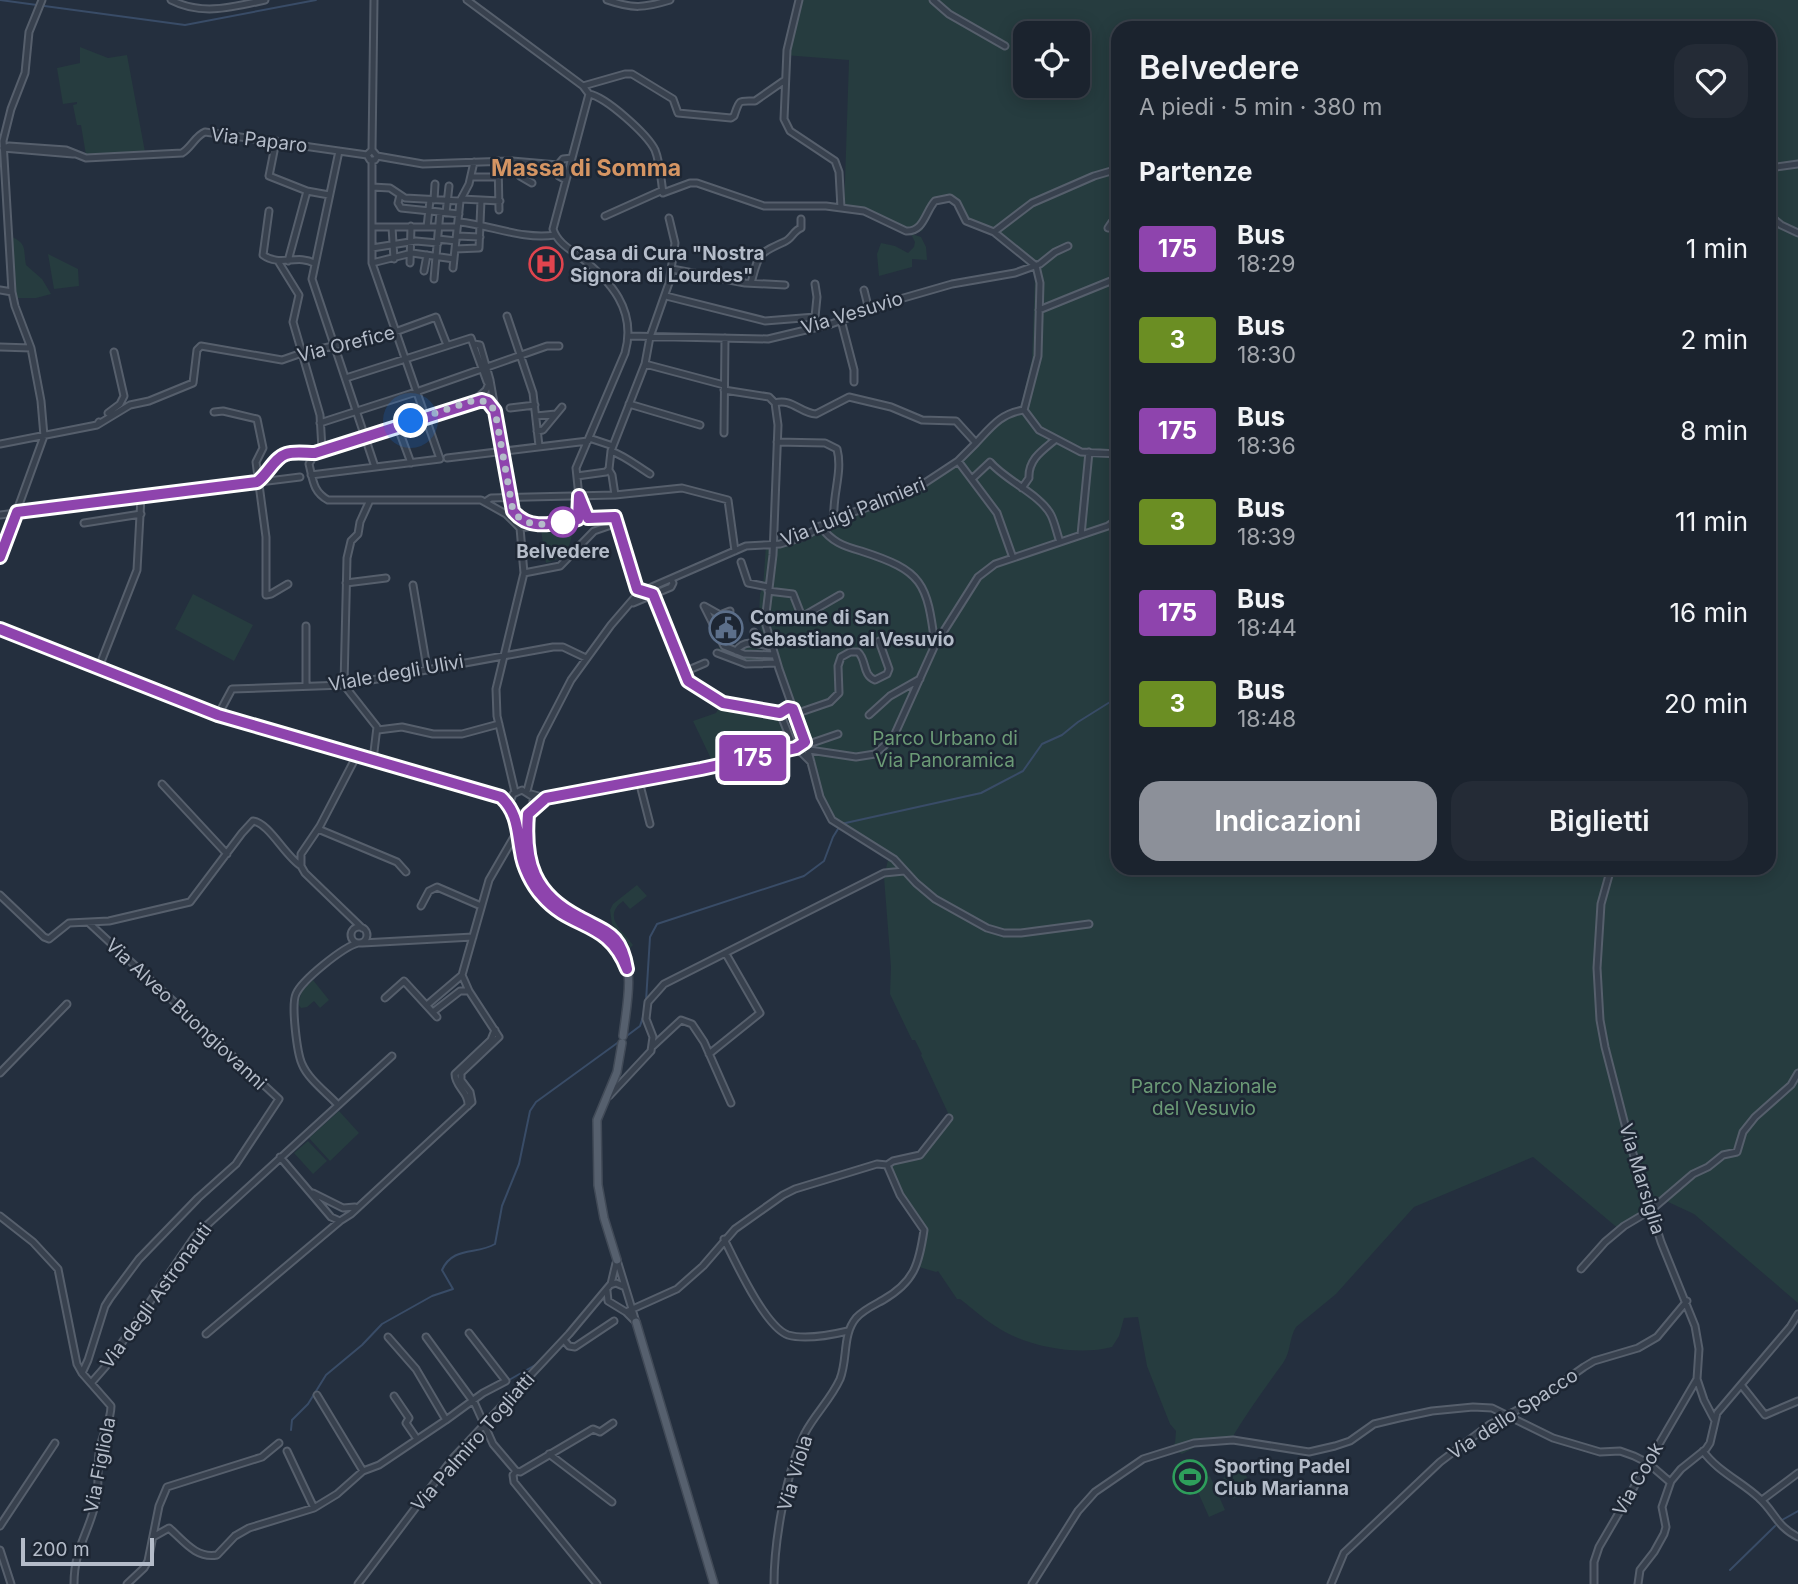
<!DOCTYPE html>
<html lang="it">
<meta charset="utf-8">
<style>
:root{--surface:#1b232e;--page:#242b36;--text:#f1f3f6;--muted:#a0a4aa;--line:#39404a;--accent:#8c9099}
body{margin:0;font-family:Inter,sans-serif;background:var(--page);color:var(--text);height:100vh;display:flex;flex-direction:column;font-size:26px;white-space:nowrap}
*{box-sizing:border-box;margin:0}
p{font-size:23px;color:var(--muted)}
.icon{flex:none;width:38px;height:38px;fill:none;stroke:currentColor;stroke-width:2;stroke-linecap:round;stroke-linejoin:round}
.map{position:relative;flex:1;overflow:hidden}
.drawer{position:absolute;left:1111px;top:21px;width:665px;height:854px;display:flex;flex-direction:column;background:var(--surface);border-radius:21px;box-shadow:0 4px 18px #0003,0 0 0 2px var(--line)}
.drawer>*{flex:none}
.badge{padding:0 14px;border-radius:5px;font-size:24px;line-height:46px}
.buttons{position:absolute;left:1013px;top:21px;display:grid;gap:14px}
.buttons a{display:grid;place-items:center;width:77px;height:77px;border-radius:14px;background:var(--surface);box-shadow:0 4px 18px #0003,0 0 0 2px var(--line);font-size:35px}
.scale{position:absolute;left:21px;bottom:18px;width:133px;box-sizing:border-box;padding-left:7px;border:4px solid #b4bcc9;border-top:0;font-size:19px;line-height:24px;white-space:nowrap;color:#b4bcc9;-webkit-text-stroke:5px #1d2633;paint-order:stroke}
.you{position:absolute;width:35px;height:35px;margin:-18px;border:5px solid #fff;border-radius:50%;background:#1a73e8;box-shadow:0 0 0 10px #1a73e833}
.map>.badge{position:absolute;translate:-50% -50%;box-shadow:0 0 0 4px #fff}
h2{padding:0 28px;font-size:26px;line-height:63px}
.round{display:grid;place-items:center;flex:none;width:74px;height:74px;border-radius:21px;background:var(--page)}
.head{display:flex;align-items:center;justify-content:space-between;height:119px;padding:0 28px}
h1{font-size:33px;font-weight:600;line-height:52px}
.button{display:flex;gap:14px;margin-top:auto;padding:14px 28px}
.button a{flex:1;height:80px;border-radius:21px;background:var(--accent);color:#fff;font-size:28px;font-weight:600;line-height:80px;text-align:center}
.button a+a{background:var(--page);color:var(--text)}
ul{padding:0;list-style:none}
li{display:flex;align-items:center;gap:21px;height:91px;padding:0 28px}
li div{flex:1}
li b{display:block;font-size:26px}
li em{font-style:normal}
li .badge{min-width:77px;font-weight:700;text-align:center}
.map>svg:first-child{display:block}
.green{fill:#263c3f;fill-rule:evenodd}
.lines{fill:none;stroke-linecap:round;stroke-linejoin:round}
.stream{stroke:#394c67;stroke-width:2}
.minor-casing{stroke:#565f6c;stroke-width:9}
.major-casing{stroke:#414a57;stroke-width:10}
.minor{stroke:#38414e;stroke-width:5}
.major{stroke:#56606e;stroke-width:7}
.line-casing{stroke:#fff;stroke-width:16}
.line{stroke:#8e44ad;stroke-width:10}
.walk{stroke:#b4bcc9;stroke-width:7;stroke-dasharray:0 12.6}
.stop-dot{fill:#fff;stroke:#8e44ad;stroke-width:3.5}
.labels{text-anchor:middle;dominant-baseline:central;stroke-width:5;stroke-linejoin:round;paint-order:stroke}
.street-label{font-size:19px;fill:#b4bcc9;stroke:#1d2633}
.poi-label{font-size:19px;font-weight:bold;fill:#b4bcc9;stroke:#1d2633;text-anchor:start}
.stop-label{font-size:19px;font-weight:bold;fill:#b4bcc9;stroke:#1d2633}
.park-label{font-size:19px;fill:#6b9a76;stroke:#1d2633}
.quarter-label{font-size:23px;font-weight:bold;fill:#d59563;stroke:#1d2633}
</style>
<div class="map">
<svg width="1798" height="1584" viewBox="0 0 1798 1584">
<rect width="100%" height="100%" fill="#242f3e"/>
<path class="green" d="M796,0H1798V1303L1694,1214L1664,1200L1620,1230L1533,1157L1414,1207L1336,1294L1296,1327C1289,1338 1291,1352 1283,1363C1264,1389 1246,1414 1230,1441H1207L1182,1454L1171,1449L1175,1443L1176,1431L1170,1424L1147,1366L1138,1317L1124,1318L1119,1336L1112,1347C1079,1356 1029,1347 1000,1329C986,1321 973,1309 960,1299H957L938,1271L936,1272L919,1267L915,1260L917,1249L919,1248L920,1227L887,1167L920,1152L949,1115L921,1055L922,1054L915,1040H912L890,994L891,967L884,877L888,860L883,854L826,818L814,791L802,745L772,661H745L721,653L718,648L722,647L741,657L771,658L769,653L754,654V651L748,650L747,653L740,651L741,648L745,649L744,645L754,644L753,647L765,651L767,648L765,642L759,640L756,633L759,637L762,636L759,616L760,594L763,587L766,545L770,543V537L781,540L801,536L812,527L831,517L845,514L920,485L953,463L993,422L1021,405L1032,359L1035,275C1024,261 1011,246 996,236C988,231 977,231 969,226C954,216 961,198 937,202L930,211L922,231L912,234L921,237L926,247L927,260L912,259V267L879,276L877,254L881,243L895,246L908,253L914,247L915,242L911,234C897,232 886,222 873,216C864,212 854,212 844,212L849,60L784,55ZM1118,28H1769V868H1118ZM1026,33H1078V86H1026Z
M80,47L108,58L127,55L145,152L86,155L81,125H77L73,105L77,104V102L63,104L57,68L80,63Z
M10,236C28,244 23,249 26,265L42,279L51,294L36,298H16Z
M48,254L78,269L79,286L54,289Z
M574,523C570,545 570,557 546,563L541,530Z
M193,594L253,625L234,661L175,629Z
M721,704L779,714L792,747L714,765L693,721L716,713Z
M637,885L647,896L630,909L623,901C602,917 622,930 633,945L630,948L612,924L610,910L613,904Z
M313,980L329,1000L320,1008L314,1001L307,1007L301,1008L298,1004L302,991Z
M339,1111L359,1133L330,1161L309,1138Z
M308,1141L327,1161L313,1174L294,1153Z
M1243,1469L1253,1490L1233,1499L1223,1478Z
M1210,1476L1225,1510L1209,1517L1194,1483Z"/>
<g class="lines">
<path class="stream" d="M0,0L185,25L316,0
M646,1001L650,937L657,924L804,876L824,861L833,837L841,824L981,793L1023,771L1042,744L1062,735L1078,722L1118,697
M624,1038L640,1026L644,1014
M509,1380L537,1364
M291,1430L292,1420L308,1404L326,1375L362,1345L382,1324L432,1296L453,1289L442,1270C453,1246 476,1255 495,1244L502,1206L519,1164L530,1111L536,1102L620,1041
M1782,1520L1798,1511
M1730,1570L1775,1526"/>
<defs>
<path id="minor" d="M171,0C202,16 233,7 265,0
M467,0L583,86L589,94L553,229C557,242 569,249 579,256C611,281 637,310 625,353L576,468L580,506L577,519
M607,0C633,9 644,8 670,0
M799,0L787,50L784,119L790,131L835,161L839,172L841,208
M933,0L949,14L1005,46
M583,86L625,74H632L673,99L678,113L731,118L734,116C740,99 738,101 755,101L785,80
M589,94C606,97 647,134 655,150C660,162 661,180 663,193L690,183H697L764,206H826L864,211L906,231C924,232 925,212 935,201L950,198L957,203L966,221L994,232L1036,266
M276,141L269,176L307,191L329,195
M3,148L9,146L66,150L86,158L182,153C191,148 195,136 205,132L367,155
M3,148L73,154
M372,150L374,0
M339,151L312,279L375,467
M377,156L372,150L367,155L370,160H375L377,156L423,164L512,161L558,165
M498,161L499,210
M512,161L520,176L532,183
M558,165L559,176L566,180
M558,165L563,159L572,158
M1769,168L1798,164
M471,177H499
M372,187L390,188L405,198L460,201
M400,195L398,203L401,208L459,214
M434,200L435,184
M481,200L500,201
M269,211L263,255C279,267 298,254 314,263
M446,213L449,186
M1769,215L1781,225L1798,233
M605,216L663,190
M459,222C491,225 522,240 555,235
M372,227H457
M392,227L394,259
M427,227L430,200
M1108,228L1112,222L1118,219
M994,232L1032,203L1094,176L1118,169
M457,236L480,237
M438,239L456,241
M372,248L416,241L438,243
M455,249L479,248L481,200L461,199
M278,261L299,295L293,322L320,415L322,449
M288,261L307,191
M372,263L412,253L454,259
M410,263L411,226
M1036,266L1040,283L1038,356L1024,410L1039,430L1081,452L1118,454
M453,268L460,201L469,184L474,162
M672,269L745,283L785,285
M424,271L427,255
M434,279L440,212
M751,283C759,254 757,254 784,242C792,239 793,231 801,228V219
M815,284L817,297L815,317
M0,290L12,292
M864,290L869,310
M666,296L765,321L815,317L816,327
M1039,310L1118,278
M507,316L533,393L539,446
M841,320L854,370V382
M629,336L768,339L831,324L900,299L952,284L1015,273L1040,264L1055,252L1068,246
M474,344L480,345L490,380L513,511L521,520L532,524
M0,347L31,348
M645,364L724,385
M346,378L471,338L487,382
M724,390L769,397L775,403L778,425L773,555L765,622L779,669L808,751L820,797L832,820L894,859L916,883L935,899L987,928L1004,933H1021L1089,924
M475,400L485,401L493,408
M775,403C792,398 800,413 816,414L849,397L891,407L922,420L956,421L976,443L958,461
M629,404L700,425
M510,408L535,405
M214,412L223,411L257,419L263,448L256,462L266,537V595L271,594L288,584
M108,413L120,404L124,396L114,352
M536,416L556,414
M320,423L416,392L547,346H559
M97,425L130,405L149,401L193,383L197,350L201,346L282,360L302,353L395,332L436,317L447,345
M397,425L411,463
M537,431L543,430L562,407
M724,433L725,338
M589,438L613,446
M777,442L825,443L837,449C843,472 832,495 834,519
M976,443C991,427 1001,413 1024,410
M0,444L97,425L99,422
M611,451C625,456 637,466 650,474
M315,453L309,464C313,480 313,492 328,500H481L506,514L520,528
M447,458L588,441
M609,470L612,475L615,495
M311,475L440,459L372,263V161
M577,476L606,472L609,469L611,451L645,364L650,337L669,283L675,243L669,218
M973,478L990,462C1006,481 1040,494 1051,515C1055,523 1057,534 1060,542
M260,480L283,455L315,453L475,400L486,390L490,381
M1022,488L1029,478C1028,459 1043,450 1056,439
M370,500L360,522L358,534L351,541L347,558L344,685L377,727L373,760
M485,502L491,498L615,495L682,488L728,500L735,551
M0,515L300,477
M84,523L141,514
M820,526C832,542 843,546 861,551C923,571 927,582 935,645
M520,528L592,517L615,516L635,582L636,596L611,625L571,680L541,738L527,791
M1081,535L1089,452
M0,557L44,436L41,401L31,348L15,306L12,292L3,141L11,109L25,73L29,32L42,0
M741,562L748,583L768,587
M524,573L560,566L594,531L617,523
M346,583L386,578
M413,585L427,668
M645,590L746,546L780,544L803,537L834,519L911,492L958,461L997,513L1013,558
M768,591L793,594L802,617L840,595
M653,594L688,681L723,703L780,713L788,708L793,710
M633,603L671,587L673,583L671,579
M730,611L720,615L704,606L724,646L744,654L775,655
M0,629L218,715L501,797L516,814H528L546,798
M754,632L758,644
M736,651C745,638 759,644 772,647
M717,653L746,664L777,663
M99,667L137,570L141,497
M684,672L705,663
M306,686V626
M780,713L792,743L811,762
M795,714L830,702L839,693L838,666L841,657L850,652H858C867,660 862,675 875,680L887,674L889,669L879,641
M218,715L232,689L344,685L553,647H563L586,658
M869,715L890,696L920,679
M378,730L402,727L433,734H462L499,724
M806,745L838,734
M357,755L320,826L301,854V866L305,873L362,928
M639,781L650,824
M162,784L227,854
M515,792L497,716L496,689L524,573L520,528
M531,794L546,798L611,787L796,748L856,757L875,754L893,738L935,645L978,577L995,564L1108,526L1118,519
M509,805L513,794L522,790L533,797V808
M318,829L397,862L406,872
M1611,868L1601,904L1597,968L1600,1020L1605,1047L1630,1144L1661,1242L1695,1326L1699,1349L1697,1379L1704,1400L1714,1419
M0,895L44,937L49,939L69,923L109,921L190,902L242,833L253,821C269,823 285,856 301,866
M421,906L429,891L437,887L481,906
M351 935a8 8 0 1 1 16 0a8 8 0 1 1-16 0Z
M362,943L473,937
M385,998L404,981L437,1017
M427,1005L461,976
M433,1012L460,991H469
M653,1046L681,1020L692,1024L704,1042L731,1103
M709,1054L760,1013L726,954
M0,1073L67,1004
M609,1096L651,1051L653,1037L646,1019L648,1002L664,984L884,873L904,871
M338,1105C327,1093 308,1079 302,1064C297,1053 291,1005 296,994C302,980 343,947 358,943
M468,1106C469,1092 455,1087 455,1074L491,1040L495,1030
M280,1157L331,1217L340,1221L351,1214L472,1102L470,1092L461,1080V1073L499,1037L469,991L462,975L489,880L518,830
M887,1165L893,1161L920,1155L949,1118
M313,1193L343,1208L355,1207
M0,1216L33,1242L58,1269L77,1364L82,1373L111,1406C111,1421 103,1433 100,1447C96,1465 100,1483 96,1501C89,1533 74,1548 74,1584
M724,1239C735,1261 765,1327 788,1335C805,1340 831,1335 848,1331
M617,1260L636,1322
M1581,1269L1605,1242L1624,1226L1651,1210L1693,1174L1708,1167L1723,1155L1737,1152L1743,1132L1755,1117L1791,1085L1798,1073
M611,1284L616,1263
M607,1291L608,1301L626,1312L634,1320
M626,1312L677,1289L703,1266L735,1229L783,1195L795,1189L877,1164L887,1165L900,1195L924,1230C919,1265 914,1282 883,1300C874,1305 863,1310 856,1318C842,1335 848,1359 840,1379C831,1399 815,1414 805,1433C786,1472 774,1541 774,1584
M206,1334L340,1221
M388,1337L416,1369L446,1420L483,1393L506,1381L469,1333
M426,1337L475,1404L493,1444L516,1471L520,1472L593,1429L600,1432L613,1423
M564,1340L569,1346L575,1347L614,1321
M82,1373L88,1360L105,1306L110,1298L139,1259L198,1198L236,1164L279,1099L89,923
M92,1382L106,1366L195,1236L392,1056
M1742,1386L1765,1415L1798,1401
M317,1395L363,1471
M394,1396L409,1418L406,1423L417,1439
M287,1451L314,1508
M1703,1451C1717,1471 1742,1482 1759,1498C1775,1512 1776,1526 1798,1537
M549,1454L612,1502
M516,1471L513,1475L514,1482L597,1584
M1762,1500L1798,1473
M0,1526L55,1443
M153,1537L169,1528C183,1540 196,1559 217,1555L235,1536L249,1528L314,1508L337,1494L363,1471L379,1465L446,1420
M0,1550L11,1584
M127,1584L144,1568L148,1561L159,1506L167,1487L262,1457L279,1443
M358,1584L453,1458L569,1334L610,1285L616,1283L623,1286
M1032,1584L1078,1511L1095,1492L1143,1459L1194,1443L1233,1440L1309,1452L1335,1446L1350,1441L1374,1424L1399,1418L1432,1411L1473,1407L1492,1408L1553,1438L1600,1452L1620,1451L1634,1456L1648,1463L1670,1482
M1331,1584L1344,1553L1440,1462L1489,1425L1540,1398L1584,1367L1594,1361L1638,1348L1657,1337L1687,1301
M1594,1584V1562L1599,1547L1697,1379
M1638,1584L1640,1570L1654,1552L1664,1534L1666,1527L1662,1507L1671,1481L1681,1469L1706,1449L1710,1443L1717,1413L1790,1327L1798,1314"/>
<path id="major" d="M514,813C522,842 521,870 541,895C564,923 605,924 622,957
M528,814C527,824 525,835 526,846C529,878 554,906 583,919C598,926 613,930 621,946C635,972 626,1009 623,1036
M617,1260L604,1218L598,1185L597,1120L617,1072L622,1043
M636,1322L714,1584"/>
</defs>
<use href="#minor" class="minor-casing"/>
<use href="#major" class="major-casing"/>
<use href="#minor" class="minor"/>
<use href="#major" class="major"/>
</g>
<g class="lines">
<defs>
<path id="line" d="M0,557L17,512L257,482C268,474 274,458 286,454C294,451 306,453 315,453L482,400L488,402L495,411L513,511C529,532 555,523 578,519L579,496L588,518L615,517L637,589L653,594L688,681L723,703L780,713L788,708L793,709L805,742L796,748L701,769L546,798L528,814C524,862 534,894 579,917C608,933 621,933 627,969C608,919 572,931 542,896C532,885 523,867 521,852C517,831 518,813 501,797L218,715L0,629"/>
</defs>
<use href="#line" class="line-casing"/>
<use href="#line" class="line"/>
<path class="walk" d="M411,421L475,400L488,402L495,411L513,511C527,529 543,524 563,522"/>
</g>
<defs>
<symbol id="hospital-ring" viewBox="-11 -11 22 22"><circle r="9.5" fill="#1d2633" stroke="#e0444e" stroke-width="1.5"/><path d="M-5-5h3v3.5h4V-5h3V5h-3V1.5h-4V5h-3Z" fill="#e0444e"/></symbol>
<symbol id="civic-ring" viewBox="-11 -11 22 22"><circle r="9.5" fill="#1d2633" stroke="#5c6f8a" stroke-width="1.5"/><path d="M-.6-6.5H3V-4.5H.6V-3L4-1V1h2V6H-6V1h2V-1L-.6-3ZM-1.2 2.5V6h2.4V2.5Z" fill="#5c6f8a"/></symbol>
<symbol id="stadium-ring" viewBox="-11 -11 22 22"><circle r="9.5" fill="#1d2633" stroke="#2e9e5b" stroke-width="1.5"/><path d="M0-5a6.5 5 0 1 0 0 10a6.5 5 0 1 0 0-10ZM-3.5-1.8h7v3.6h-7Z" fill="#2e9e5b"/></symbol>
</defs>
<g fill-rule="evenodd">
<use href="#hospital-ring" x="527" y="245" width="38" height="38"/>
<use href="#civic-ring" x="707" y="609" width="38" height="38"/>
<use href="#stadium-ring" x="1171" y="1458" width="38" height="38"/>
</g>
<circle class="stop-dot" cx="563" cy="522" r="14"/>
<g class="labels">
<g class="street-label">
<text transform="translate(259 140) rotate(7)">Via Paparo</text>
<text transform="translate(852 313) rotate(-17)">Via Vesuvio</text>
<text transform="translate(346 344) rotate(-14)">Via Orefice</text>
<text transform="translate(853 512) rotate(-22)">Via Luigi Palmieri</text>
<text transform="translate(396 673) rotate(-10)">Viale degli Ulivi</text>
<text transform="translate(186 1014) rotate(43)">Via Alveo Buongiovanni</text>
<text transform="translate(1642 1179) rotate(73)">Via Marsiglia</text>
<text transform="translate(156 1296) rotate(-54)">Via degli Astronauti</text>
<text transform="translate(1513 1414) rotate(-33)">Via dello Spacco</text>
<text transform="translate(473 1442) rotate(-49)">Via Palmiro Togliatti</text>
<text transform="translate(100 1465) rotate(-79)">Via Figliola</text>
<text transform="translate(795 1473) rotate(-73)">Via Viola</text>
<text transform="translate(1638 1479) rotate(-60)">Via Cook</text>
</g>
<g class="poi-label">
<text x="570" y="253">Casa di Cura "Nostra<tspan x="570" dy="22">Signora di Lourdes"</tspan></text>
<text x="750" y="617">Comune di San<tspan x="750" dy="22">Sebastiano al Vesuvio</tspan></text>
<text x="1214" y="1466">Sporting Padel<tspan x="1214" dy="22">Club Marianna</tspan></text>
</g>
<g class="stop-label">
<text x="563" y="551">Belvedere</text>
</g>
<g class="park-label">
<text x="945" y="738">Parco Urbano di<tspan x="945" dy="22">Via Panoramica</tspan></text>
<text x="1204" y="1086">Parco Nazionale<tspan x="1204" dy="22">del Vesuvio</tspan></text>
</g>
<g class="quarter-label">
<text x="586" y="168">Massa di Somma</text>
</g>
</g>
</svg>
<div class="buttons">
<a><svg class="icon" aria-label="locate" viewBox="0 0 24 24"><circle cx="12" cy="12" r="6"/><path d="M12 2v4M12 18v4M2 12h4M18 12h4"/></svg></a>
</div>
<div class="scale">200 m</div>
<div class="you" style="left:411px;top:421px"></div>
<b class="badge" style="left:753px;top:758px;background:#8e44ad;color:#fff">175</b>
<section class="drawer">
<div class="head"><div><h1>Belvedere</h1><p>A piedi · 5 min · 380 m</p></div><a class="round"><svg class="icon" aria-label="heart" viewBox="0 0 24 24"><path d="M12 20l-8-8c-3-5 5-10 8-4 3-6 11-1 8 4z"/></svg></a></div>
<h2>Partenze</h2>
<ul>
<li><span class="badge" style="background:#8e44ad;color:#fff">175</span><div><b>Bus</b><p>18:29</p></div><em>1 min</em></li>
<li><span class="badge" style="background:#6b8e23;color:#fff">3</span><div><b>Bus</b><p>18:30</p></div><em>2 min</em></li>
<li><span class="badge" style="background:#8e44ad;color:#fff">175</span><div><b>Bus</b><p>18:36</p></div><em>8 min</em></li>
<li><span class="badge" style="background:#6b8e23;color:#fff">3</span><div><b>Bus</b><p>18:39</p></div><em>11 min</em></li>
<li><span class="badge" style="background:#8e44ad;color:#fff">175</span><div><b>Bus</b><p>18:44</p></div><em>16 min</em></li>
<li><span class="badge" style="background:#6b8e23;color:#fff">3</span><div><b>Bus</b><p>18:48</p></div><em>20 min</em></li>
</ul>
<div class="button"><a>Indicazioni</a><a>Biglietti</a></div>
</section>
</div>
